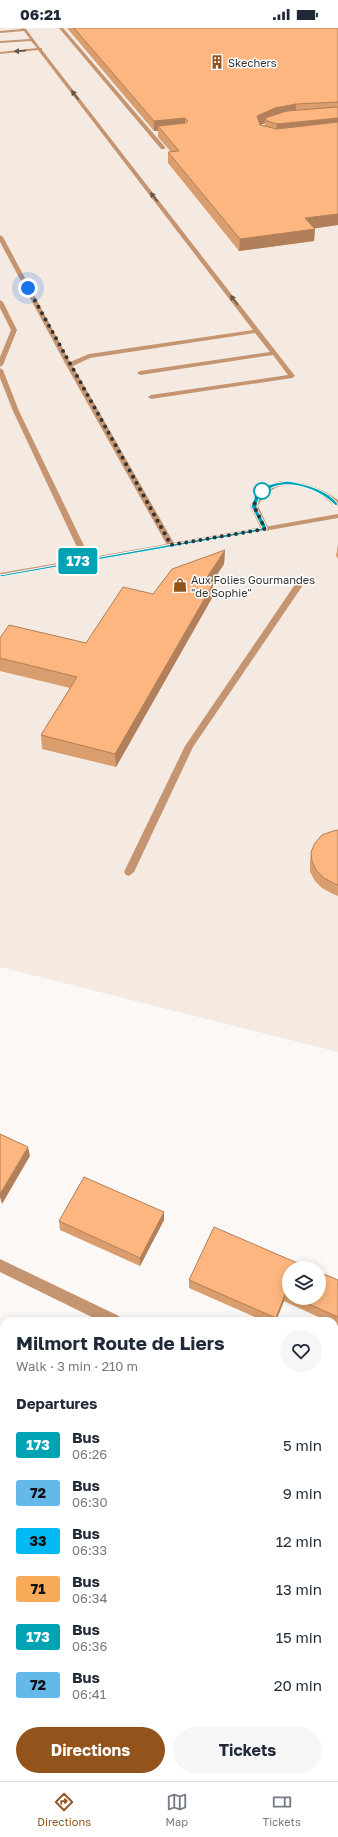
<!DOCTYPE html>
<meta charset="utf-8">
<style>
:root{--surface:#fff;--page:#f6f6f7;--text:#1f2937;--muted:#747a83;--line:#e0e1e3;--accent:#92541a}
body{margin:0;font-family:"Golos Text",sans-serif;background:var(--page);color:var(--text);height:100vh;display:flex;flex-direction:column;font-size:15px;white-space:nowrap}
*{box-sizing:border-box;margin:0}
p{font-size:13px;color:var(--muted)}
.icon{flex:none;width:22px;height:22px;fill:none;stroke:currentColor;stroke-width:2;stroke-linecap:round;stroke-linejoin:round}
.map{position:relative;flex:1;overflow:hidden}
.side{position:absolute;left:0px;top:1289px;width:338px;height:464px;display:flex;flex-direction:column;background:var(--surface);border-radius:12px 12px 0 0;box-shadow:0 2px 10px #0003}
.side>*{flex:none}
.badge{padding:0 8px;border-radius:3px;font-size:14px;line-height:26px}
.controls{position:absolute;left:282px;top:1233px;display:grid;gap:8px}
.controls a{display:grid;place-items:center;width:44px;height:44px;border-radius:50%;background:var(--surface);box-shadow:0 2px 10px #0003;font-size:20px}
.you{position:absolute;width:20px;height:20px;margin:-10px;border:3px solid #fff;border-radius:50%;background:#1a73e8;box-shadow:0 0 0 6px #1a73e833}
.map>.badge{position:absolute;translate:-50% -50%;box-shadow:0 0 0 2px #fff}
h2{padding:0 16px;font-size:15px;line-height:36px}
.round{display:grid;place-items:center;flex:none;width:42px;height:42px;border-radius:21px;background:var(--page)}
.headline{display:flex;align-items:center;justify-content:space-between;height:68px;padding:0 16px}
h1{font-size:19px;font-weight:700;line-height:30px}
.button{display:flex;gap:8px;margin-top:auto;padding:8px 16px}
.button a{flex:1;height:46px;border-radius:24px;background:var(--accent);color:#fff;font-size:16px;font-weight:700;line-height:46px;text-align:center}
.button a+a{background:var(--page);color:var(--text)}
ul{padding:0;list-style:none}
li{display:flex;align-items:center;gap:12px;height:48px;padding:0 16px}
li div{flex:1}
li b{display:block;font-size:15px}
li em{font-style:normal}
li .badge{min-width:44px;font-weight:700;text-align:center}
.status{display:flex;justify-content:space-between;align-items:center;height:28px;padding:0 20px;background:var(--surface);direction:ltr}
.status svg{height:11px;fill:currentColor}
.menu{display:flex;justify-content:space-around;align-items:center;height:56px;border-top:1px solid var(--line);background:var(--surface);font-size:11px;color:var(--muted)}
.menu a{display:grid;justify-items:center;gap:2px}
.menu .current{color:var(--accent)}
.map>svg:first-child{display:block}
.built{fill:#f4eae2}
.lines{fill:none;stroke-linecap:round;stroke-linejoin:round}
.service{fill:#c59571;fill-rule:evenodd}
.minor{fill:#c59571;fill-rule:evenodd}
.tertiary{fill:#c59571;fill-rule:evenodd}
.wall{fill:#da9d6d;fill-rule:evenodd}
.shaded-wall{fill:#b17f59}
.building{fill:#fdb67f;stroke:#b17f59}
.oneway{fill:#675548}
.line{fill:#00a3b4;stroke:#fff}
.walk{stroke:#353332;stroke-width:4;stroke-dasharray:0 7.2}
.stop-dot{fill:#fff;stroke:#00a3b4;stroke-width:2}
.labels{text-anchor:middle;dominant-baseline:central;stroke-width:3;stroke-linejoin:round;paint-order:stroke}
.far-poi-label{font-size:11px;fill:#353332;stroke:#fff;text-anchor:start}
</style>
<div class="status"><b>06:21</b><svg viewBox="0 0 49 12"><path d="M0 12V9h3v3zM5 12V6h3v6zM10 12V3h3v9zM15 12V0h3v12zM26 1h20v11H26zM47 4h2v5h-2z"/></svg></div>
<div class="map">
<svg width="338" height="1753" viewBox="0 0 338 1753">
<rect width="100%" height="100%" fill="#fcf8f6"/>
<path class="built" d="M0,0H338V1024L0,939Z"/>
<g class="lines">
<path class="service" d="M21,0L26,1L40,20H42V22L295,348L292,350L151,371L148,369L151,367L288,347L273,327L140,347L137,345L140,343L270,324L255,305L90,330L73,338L175,517L174,519H171L167,517L66,337L0,214V207L3,209L70,334L89,326L253,302L38,22L0,26V24L37,20L31,13L0,15V13L30,11L24,3L0,5V3L22,1Z
M59,0H63L165,119V121H161Z
M0,272L3,274L17,302L3,337L0,339V329L11,302L0,280Z
M0,340L3,342L19,383L91,532L90,534H84L83,532L13,383L0,350Z
M280,453C302,453 321,459 338,472V478C331,476 326,470 320,466C296,453 271,452 258,478L269,501L268,503H262L250,478C258,464 265,458 280,453Z
M296,555H302L303,557L193,719L134,844L129,848L126,847L124,844L185,718Z"/>
<path class="minor" d="M338,486V490L87,534L83,532L87,530Z
M0,1231L119,1288L120,1293H100L0,1244Z
M334,1390L338,1392V1406L334,1404Z
M4,1570V1588L0,1589V1571Z"/>
<path class="tertiary" d="M87,530H90V534L0,549V545Z"/>
</g>
<path class="wall" d="M67,0H338V197L314,200L315,201L314,213L239,223L168,135V124H171L158,109V103H154ZM265,95L264,98L260,97Z
M338,516V531L336,528Z
M225,522L224,536L211,556L212,570L116,739L42,721L41,707L70,660L0,643V610L86,615L153,566Z
M338,802V868L333,866L322,860L315,853L310,844V834L311,824Z
M164,1184V1192L140,1238L60,1202L59,1193Z
M289,1240V1270H319L338,1252V1298L334,1296V1293H327L284,1273L276,1293H264L189,1260V1252Z
M4,1333V1372L0,1370V1341Z"/>
<path class="shaded-wall" d="M296,76V86L274,90L267,94L265,90V95L256,99L257,88L275,80Z
M185,90V101L158,98V103H154V93Z
M338,90V101L276,106L277,96Z
M338,186V197L304,202L305,190Z
M315,201L314,213L239,223L240,211Z
M225,522L224,536L203,568L204,554Z
M213,556L212,570L116,739L115,726Z
M28,1119L30,1128L2,1176L0,1169V1166Z
M164,1184V1192L140,1238V1230Z
M285,1266L284,1273L276,1293H275L276,1290Z
M75,1749H77L75,1753H72Z"/>
<path class="building" d="M74,0H338V74L296,76L275,80L257,88L260,97L277,101L338,94V186L305,190L315,201L240,211L168,124L179,123L158,98L186,95L188,93L185,90L154,93Z
M338,79V90L277,96L267,93L265,90L287,83Z
M225,522L204,554L213,556L115,726L41,707L77,649L0,630V610L9,597L86,615L123,559L153,566L172,541Z
M338,802V857L335,856L324,850L316,842L312,833L311,824L315,815L322,807L333,803Z
M0,1106L28,1119L0,1166Z
M84,1149L164,1184L140,1230L59,1193Z
M214,1199L309,1240H289V1267L285,1266L276,1290L189,1252Z
M319,1244L338,1252V1289L295,1270H319Z
M4,1333V1367L0,1365V1341Z
M44,1749H75L72,1753H49Z
M94,1749H122L119,1753H99Z"/>
<defs><path id="oneway-solid" d="M-6-.8H1V-3.2L6.5 0L1 3.2V.8H-6Z"/></defs>
<g class="oneway">
<use href="#oneway-solid" transform="translate(20 23) rotate(175)"/>
<use href="#oneway-solid" transform="translate(75 67) rotate(-127)"/>
<use href="#oneway-solid" transform="translate(154 169) rotate(-128)"/>
<use href="#oneway-solid" transform="translate(234 272) rotate(-127)"/>
</g>
<path class="line" d="M288,453C306,456 328,462 338,476L336,478C320,461 284,448 265,464C261,467 258,471 257,477C256,485 267,494 267,502L0,549V547L262,500L251,478C258,457 268,456 288,453Z"/>
<g class="lines">
<path class="walk" d="M28,260L171,517L265,501L254,478L257,467L262,463"/>
</g>
<defs>
<symbol id="building-bare" viewBox="-9 -9 18 18"><path d="M-4-6H4V6H1V3H-1V6H-4ZM-2.5-4.3h1.7v1.8h-1.7ZM.8-4.3h1.7v1.8H.8ZM-2.5-1h1.7V.8h-1.7ZM.8-1h1.7V.8H.8Z" fill="#92541a" stroke="#fff" stroke-width="2.5" paint-order="stroke"/></symbol>
<symbol id="shop-bare" viewBox="-9 -9 18 18"><path d="M-5-2.5h2.3a2.7 3.5 0 0 1 5.4 0H5L5.5 6h-11ZM-1.5-2.5h3a1.5 2.3 0 0 0-3 0Z" fill="#92541a" stroke="#fff" stroke-width="2.5" paint-order="stroke"/></symbol>
</defs>
<g fill-rule="evenodd">
<use href="#building-bare" x="207" y="24" width="20" height="20"/>
<use href="#shop-bare" x="170" y="547" width="20" height="20"/>
</g>
<circle class="stop-dot" cx="262" cy="463" r="8"/>
<g class="labels">
<g class="far-poi-label">
<text x="228" y="34">Skechers</text>
<text x="191" y="551">Aux Folies Gourmandes<tspan x="191" dy="13">"de Sophie"</tspan></text>
</g>
</g>
</svg>
<div class="controls">
<a><svg class="icon" aria-label="layers" viewBox="0 0 24 24"><path d="M12 4l9 5-9 5-9-5zM3 14l9 5 9-5"/></svg></a>
</div>
<div class="you" style="left:28px;top:260px"></div>
<b class="badge" style="left:78px;top:533px;background:#00a3b4;color:#fff">173</b>
<section class="side">
<div class="headline"><div><h1>Milmort Route de Liers</h1><p>Walk · 3 min · 210 m</p></div><a class="round"><svg class="icon" aria-label="heart" viewBox="0 0 24 24"><path d="M12 20l-8-8c-3-5 5-10 8-4 3-6 11-1 8 4z"/></svg></a></div>
<h2>Departures</h2>
<ul>
<li><span class="badge" style="background:#00a3b4;color:#fff">173</span><div><b>Bus</b><p>06:26</p></div><em>5 min</em></li>
<li><span class="badge" style="background:#63b9e9;color:#111">72</span><div><b>Bus</b><p>06:30</p></div><em>9 min</em></li>
<li><span class="badge" style="background:#00b9f2;color:#111">33</span><div><b>Bus</b><p>06:33</p></div><em>12 min</em></li>
<li><span class="badge" style="background:#f7ab59;color:#111">71</span><div><b>Bus</b><p>06:34</p></div><em>13 min</em></li>
<li><span class="badge" style="background:#00a3b4;color:#fff">173</span><div><b>Bus</b><p>06:36</p></div><em>15 min</em></li>
<li><span class="badge" style="background:#63b9e9;color:#111">72</span><div><b>Bus</b><p>06:41</p></div><em>20 min</em></li>
</ul>
<div class="button"><a>Directions</a><a>Tickets</a></div>
</section>
</div>
<nav class="menu">
<a class="current"><svg class="icon" aria-label="directions" viewBox="0 0 24 24"><path d="M12 3l9 9-9 9-9-9zM9 14v-3h6M13 9l2 2-2 2"/></svg>Directions</a>
<a><svg class="icon" aria-label="map" viewBox="0 0 24 24"><path d="M3 6l6-2 6 2 6-2v14l-6 2-6-2-6 2zM9 4v14M15 6v14"/></svg>Map</a>
<a><svg class="icon" aria-label="tickets" viewBox="0 0 24 24"><path d="M3 7h18v10H3zM15 7v10"/></svg>Tickets</a>
</nav>
